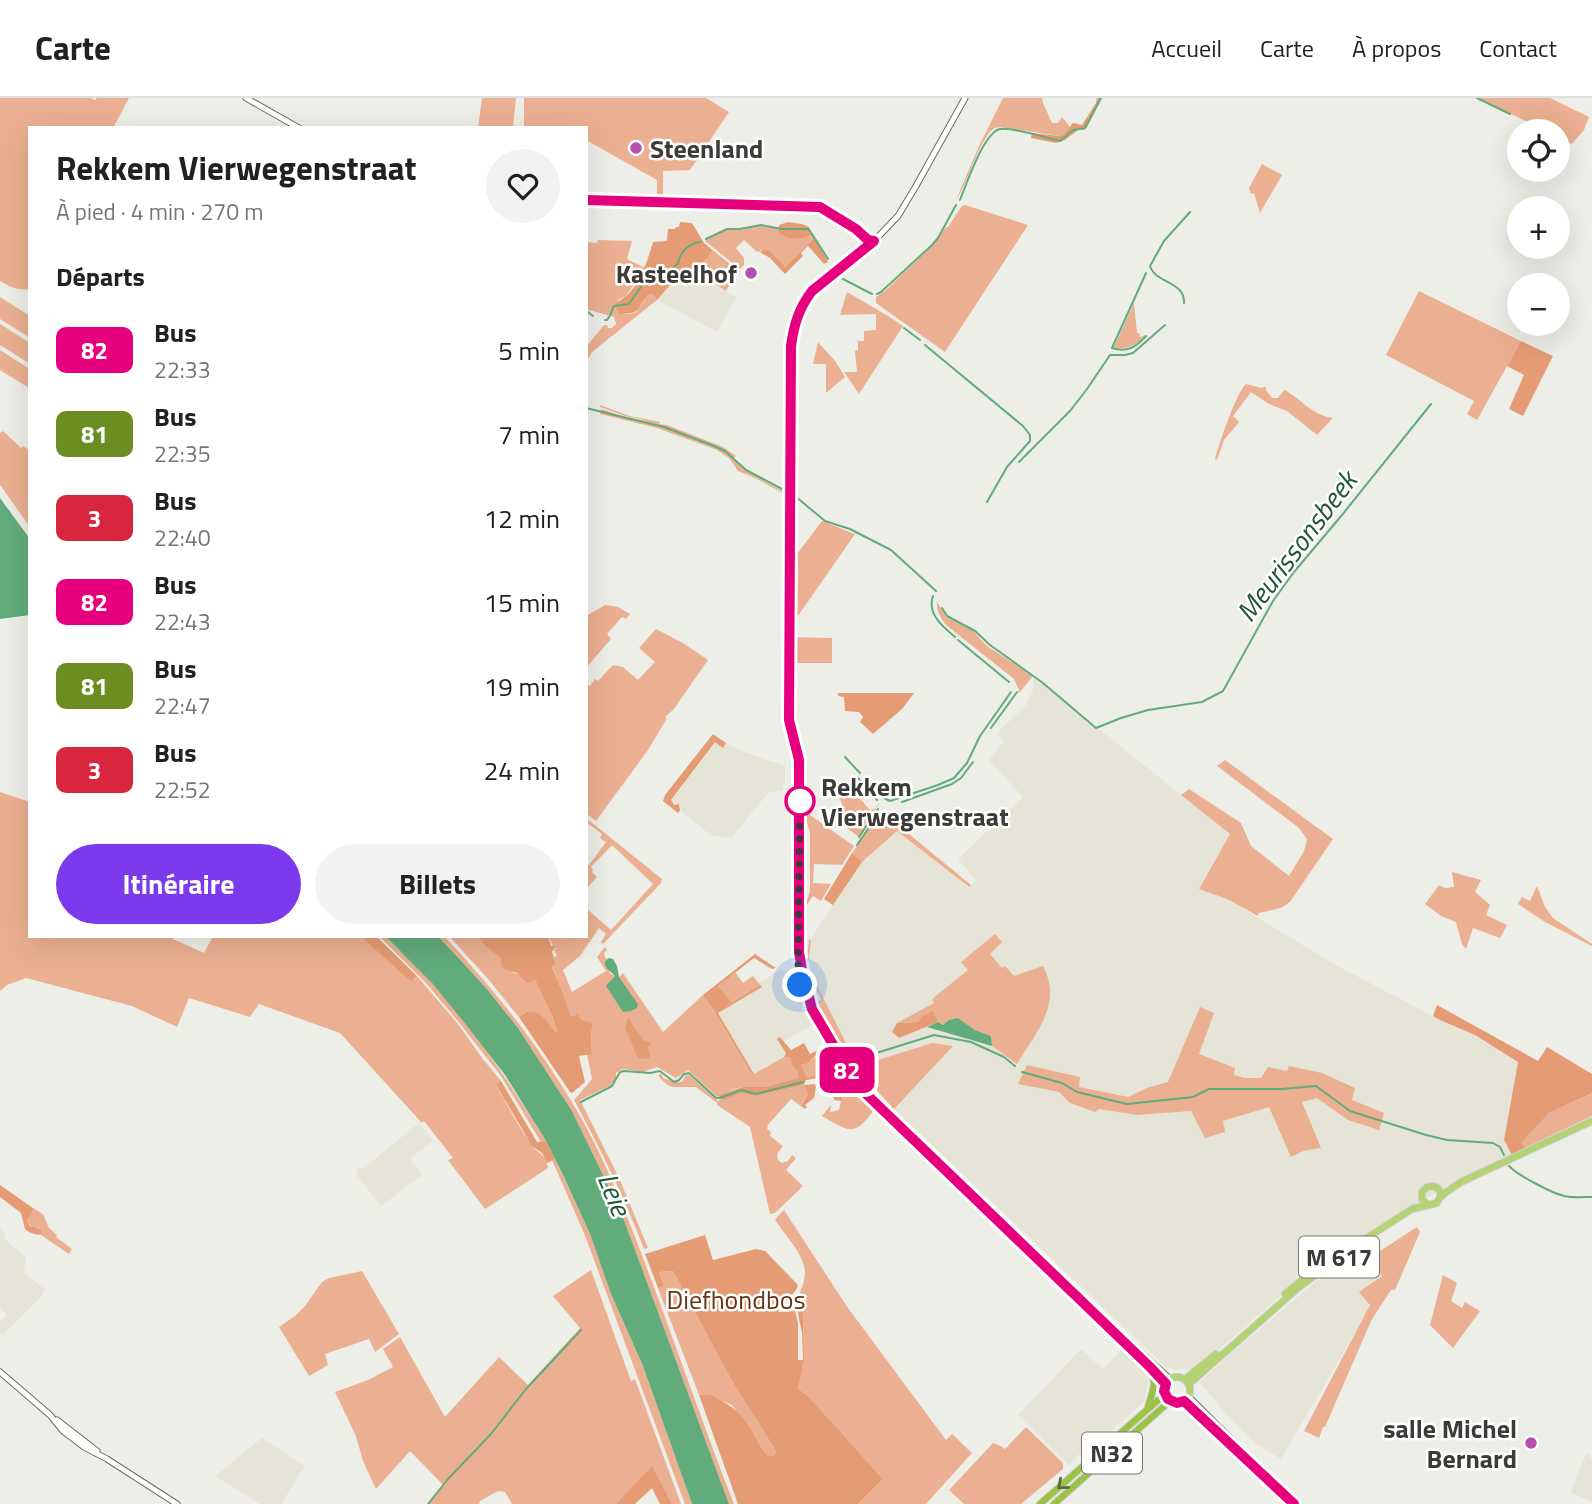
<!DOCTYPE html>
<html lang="fr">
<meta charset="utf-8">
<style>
:root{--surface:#fff;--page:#f2f2f2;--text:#202124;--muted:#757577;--line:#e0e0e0;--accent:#7c3aed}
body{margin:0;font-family:"Titillium Web",sans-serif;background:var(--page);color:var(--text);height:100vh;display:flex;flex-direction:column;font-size:26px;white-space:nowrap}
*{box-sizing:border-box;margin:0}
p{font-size:23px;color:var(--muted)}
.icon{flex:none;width:38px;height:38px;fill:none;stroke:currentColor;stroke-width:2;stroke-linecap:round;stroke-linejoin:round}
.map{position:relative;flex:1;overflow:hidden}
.panel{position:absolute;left:28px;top:28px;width:560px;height:812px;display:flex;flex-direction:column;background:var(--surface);border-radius:0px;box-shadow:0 7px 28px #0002}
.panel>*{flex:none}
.badge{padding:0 14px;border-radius:10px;font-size:24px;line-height:46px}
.buttons{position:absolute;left:1507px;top:21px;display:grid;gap:14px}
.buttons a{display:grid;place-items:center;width:63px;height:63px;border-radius:50%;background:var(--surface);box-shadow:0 7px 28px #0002;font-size:35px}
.you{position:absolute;width:35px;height:35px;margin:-18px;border:5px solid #fff;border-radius:50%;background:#1a73e8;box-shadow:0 0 0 10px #1a73e833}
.map>.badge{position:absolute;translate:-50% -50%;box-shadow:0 0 0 4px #fff}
h2{padding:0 28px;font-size:26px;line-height:63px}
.round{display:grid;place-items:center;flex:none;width:74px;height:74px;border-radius:37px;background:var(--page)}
.summary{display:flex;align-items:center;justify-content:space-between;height:119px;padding:0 28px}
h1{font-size:33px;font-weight:700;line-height:52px}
.cta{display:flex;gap:14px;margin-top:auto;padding:14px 28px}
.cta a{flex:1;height:80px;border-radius:42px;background:var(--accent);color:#fff;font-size:28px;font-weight:700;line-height:80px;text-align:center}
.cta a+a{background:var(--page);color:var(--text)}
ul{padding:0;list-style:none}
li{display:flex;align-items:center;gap:21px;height:84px;padding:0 28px}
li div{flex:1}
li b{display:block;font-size:26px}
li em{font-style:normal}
li .badge{min-width:77px;font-weight:700;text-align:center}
header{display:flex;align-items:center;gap:42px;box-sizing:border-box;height:98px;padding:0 35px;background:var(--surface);border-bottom:2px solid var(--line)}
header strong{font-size:33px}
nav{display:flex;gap:38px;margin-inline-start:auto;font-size:24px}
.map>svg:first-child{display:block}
.built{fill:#e5e4d6}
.green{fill:#ebb091}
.forest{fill:#e59c74}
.water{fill:#62ac7b}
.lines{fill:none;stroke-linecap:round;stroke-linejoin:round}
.stream{stroke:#62ac7b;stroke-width:2}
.tertiary-casing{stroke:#6b6a65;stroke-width:7}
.secondary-casing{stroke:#6b6a65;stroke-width:7}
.primary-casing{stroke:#ccc;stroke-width:8}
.trunk-casing{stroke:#ccc;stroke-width:8}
.tertiary{stroke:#fff;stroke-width:5}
.secondary{stroke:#fff;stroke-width:5}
.primary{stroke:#b3d272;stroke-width:6}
.trunk{stroke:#9ac343;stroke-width:6}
.oneway{stroke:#5d6b3c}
.line-casing{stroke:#fff;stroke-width:16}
.line{stroke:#e6007e;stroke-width:10}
.walk{stroke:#3c3b39;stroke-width:7;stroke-dasharray:0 12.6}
.poi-dot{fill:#b84eb0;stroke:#fffffe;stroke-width:2.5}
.stop-dot{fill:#fff;stroke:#e6007e;stroke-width:3.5}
.labels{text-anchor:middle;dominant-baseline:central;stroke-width:5;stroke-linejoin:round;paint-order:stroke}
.shield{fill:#fffffe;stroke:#767674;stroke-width:2}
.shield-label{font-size:24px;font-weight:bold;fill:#3c3b39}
.poi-label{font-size:26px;font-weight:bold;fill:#3c3b39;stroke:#fffffe;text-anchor:end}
.stop-label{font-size:26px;font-weight:bold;fill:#3c3b39;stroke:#fffffe;text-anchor:start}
.park-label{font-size:26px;fill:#653518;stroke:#fffffe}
.water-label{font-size:28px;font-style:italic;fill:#1f5534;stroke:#fffffe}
</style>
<header>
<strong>Carte</strong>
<nav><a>Accueil</a><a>Carte</a><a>À propos</a><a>Contact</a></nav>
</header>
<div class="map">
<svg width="1592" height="1406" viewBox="0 0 1592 1406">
<rect width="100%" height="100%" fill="#eeeee8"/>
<path class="built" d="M686,169L736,199L735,202L717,234L657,202Z
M1033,578L1230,736L1199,791L1227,801L1332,865L1440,922L1475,937L1518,964L1504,1042L1512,1057L1432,1097L1298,1183L1197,1270L1176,1272L1166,1269L894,1011L858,972L844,951L830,928L808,873V846L821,825L862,764L897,732L968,790L976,783L958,761L1023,699L988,662L1004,644L997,635L1026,607L1033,592Z
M715,644L723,649L726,645L744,654L785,668V684L783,685V693L769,694L731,740L728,738L724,740L715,737L713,739L682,714L679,706L674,707L671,703Z
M780,872L793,875L798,897L814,926L783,944L782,947L786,955L784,959L754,976L718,915L761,889L759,885Z
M416,1027H421L433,1043L412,1059L411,1063L422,1077L381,1108L356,1076L357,1071L364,1070Z
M0,1130L6,1136L3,1140L26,1159L24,1175L45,1191L41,1199L3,1237L0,1234V1224L7,1217L0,1210Z
M1363,1149L1370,1151L1371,1159L1383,1178L1371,1207L1281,1361L1256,1346L1224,1314L1200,1284L1212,1272L1314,1185Z
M1081,1251L1103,1271L1122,1251L1148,1277V1281L1144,1304L1094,1347L1091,1344L1069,1367L1018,1317Z
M262,1340L305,1368L281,1406H260L215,1378Z
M1588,1356L1592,1361V1404L1571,1395L1585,1357Z"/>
<path class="green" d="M0,0H91L95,2L97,0H129L113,30H30V191C18,193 10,189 0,183Z
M482,0H516L513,30H478Z
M524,0H706L729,14L690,72L663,73V101L657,100V82L586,42V30H524Z
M1003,0H1042L1043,5L1052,25H1058L1062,19L1070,29L1064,36L1060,38L1000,29C999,30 996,29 995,30C981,36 966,89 956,102L979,48Z
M1479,0H1550L1589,19L1584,32L1572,46L1558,39V33H1546Z
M1262,66L1282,77L1260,115L1254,95L1251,96L1249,90Z
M965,107L1028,127L945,254L876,205V199L886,192L933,147L946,129H948L962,108Z
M757,128H765L778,131V134L811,136L813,141L785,169L761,152L760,154L756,153L744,142L736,150L744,160V167L740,171L705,143L725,132H741Z
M598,142L632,143L627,161L645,170L626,198L618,202L620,216C646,217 635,207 650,196H652L657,202L592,254L586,264V249L604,227H607L608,230H612L616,226L614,219L586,211V144L597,145Z
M712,153L737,174L726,193L702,178L704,170L703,166Z
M1419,193L1521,243L1477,322L1467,316L1474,303L1386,257Z
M847,194L888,218L903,228L859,296L844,274H857L855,253L858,252V243H864V233L876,232V216L840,217Z
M0,199L30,218V240L0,221Z
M1134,205L1137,235H1139L1140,239L1146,237C1133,249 1130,250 1113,251Z
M0,226L30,245V266L0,247Z
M818,244L835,263L845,279L826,295V266H813Z
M0,252L30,271L29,290L0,272Z
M1246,286L1262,290L1263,289H1268H1266V292L1272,300H1278L1284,292L1283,291C1300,300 1313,318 1333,320L1317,337L1287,313L1269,306L1251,294L1233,318L1239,324L1224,342L1217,362L1215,361C1219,346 1236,295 1246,286Z
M600,307L630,318L660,324L659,326L667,327L723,349L736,358L734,360L731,359L745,372L782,393L783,391L785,392V396L753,379L738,373L729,360L717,352L657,330L600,316L601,311L628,320L649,323L625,318L600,309Z
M3,333L21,350L23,348L30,353V429L0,387V335Z
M822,423L855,436L793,525L794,460Z
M937,504L946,519L972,532L987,548L1033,578L1018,596L1019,592L1014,581L946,527C941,520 936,513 937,504Z
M605,507L618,509L630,516L626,521L622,519L607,536L611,541L586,570V518Z
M656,531L683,545L708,562L674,611L665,619L667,620L648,652L596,723L586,715V585L590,588L595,581L598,583L613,567L623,569L638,582L655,564L639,550Z
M793,539L832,540V565H794Z
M1225,662L1333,741L1290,804L1281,810L1259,815L1258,818L1227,801L1199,791L1230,736L1181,697L1189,691L1241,725L1251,748L1289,778L1304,753L1307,741L1299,730L1217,668Z
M853,687L855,689L852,692L870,712L875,711L879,705V706L859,739L838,724L846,720L838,694L849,691Z
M0,694L30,704V838H174L173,841L204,855L213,838H367L365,841L411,884L417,878L458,926L482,960L501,983L496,988C508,1007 518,1029 532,1047C539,1058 545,1054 548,1070L485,1111L448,1062L453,1060L424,1023L422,1025L340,935L259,906L250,919L189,900L177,929L132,908L26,880L7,887L0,893Z
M805,705L814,710L810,717L854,748L842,767L814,766L813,785L831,786L821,803L813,798L804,811L810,793V735L805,717Z
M878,717L886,724L895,719L909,736L971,787L969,789L897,733L862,764L852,755Z
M586,720L662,781L661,785L603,846L601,844L606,836L599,830L580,858L563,872L572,894L606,873L597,859L605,849L607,852L604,855L605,859L607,861L605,863L610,875L615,878L614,880L639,908L619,879L623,875L663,934L703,897L714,913L752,977L784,959L791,960L798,974L800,980L764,989H743L734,991L717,999L688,972L676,980L657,969L643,974L622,971L616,975V980L611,987L580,1002L619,1080L648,1150L644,1151C624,1098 601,1052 574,1002L592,981L587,956L592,955L591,933L593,926L571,920L563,895L552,868L556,866L554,859L557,858L554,852L556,850L553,848L548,838H586V810L611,832L653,786L612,747L591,769L593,772L592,774L597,779L586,791V780L588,777L586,775V765L589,767L606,744L600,740L602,736L586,724Z
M1452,774L1481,782L1475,794L1490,807L1486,817L1507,827L1500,840L1473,830L1466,851L1462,846L1456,824L1441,818L1425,806L1439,787L1445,790L1454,789Z
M1537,788L1545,809L1553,820L1592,846V848L1545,824L1518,806L1522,799L1530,803Z
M995,836L1002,844L990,856L1002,870L1005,868L1014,878L1043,868C1063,906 1036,934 1017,966L992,948L991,938L975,932L958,920L943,927L938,924L933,914L918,924L897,925L934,905L932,901L968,872L961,864Z
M379,838H385C400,854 417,868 431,884C476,932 511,988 546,1043L541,1044L501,978L457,922L425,884Z
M438,838H444C498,895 546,957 584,1025C611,1075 631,1128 651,1181C679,1256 705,1332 734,1406H729L621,1114L572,1013L518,930L487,891Z
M449,838H477L485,848L502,860L512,874L535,882L553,920L557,934L555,935L551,929L524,915L519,919L489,882Z
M809,841L811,842L808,870L846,945L842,948L844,951L842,952L816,905L822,902L811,878L808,879L805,862H807Z
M735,874L743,885L753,878L760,887L732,904L718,888Z
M1200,909L1214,915L1199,956L1235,970L1234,977L1245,980H1261L1268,969L1287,973L1289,968L1322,975L1355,990L1352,1002L1384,1015L1379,1032L1348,1022L1317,1000L1302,1004L1321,1050L1303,1053L1291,1059L1269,1009L1223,1023L1225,1034L1205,1040L1191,1013L1137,1017L1099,1011L1095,1014L1070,1005L1059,994L1018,986L1027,967L1080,979L1079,989L1128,999L1147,990L1168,984Z
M932,945L953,948L894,1011L858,972L869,965Z
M828,951L840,971L828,979L817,977L807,979L801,967C807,966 821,955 828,951Z
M661,975L664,981L682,984L686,977H689L718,1003L720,1001L722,1002L740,995L755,998L804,987L808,996L801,1007L802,1009L791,1001L767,1028L768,1029L767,1031L771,1034L770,1038L783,1048L777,1056L778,1062L782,1065L788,1063L792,1057L796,1060L786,1072L803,1088L775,1115L770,1116L750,1029L717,1007V1005L696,989H672L666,986L658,978Z
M842,975L850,988L873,1013C854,1040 848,1033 822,1018L831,1007L830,1014L839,1012L842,998C841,996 838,995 836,993C828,985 836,979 842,975Z
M1592,995V1018L1525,1050L1521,1044L1549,1015Z
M555,1061L590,1136L611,1196L643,1268L692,1406H685L584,1135L552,1062Z
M33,1110L43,1116L49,1130L57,1137L56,1139L72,1151L69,1156L41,1137L42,1136L39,1130H34L28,1125L27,1120L33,1112Z
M784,1112L848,1210L946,1342L952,1336L972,1355L926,1406H858L883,1381L810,1300L798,1290L804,1262L803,1214L800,1200L798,1199C801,1192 804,1185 805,1177C806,1157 785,1138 776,1123L775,1121Z
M1417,1129L1420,1134L1395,1192H1391L1371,1223L1325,1329H1323L1319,1340L1304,1333L1370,1207L1359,1194L1382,1178L1371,1159Z
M591,1172L631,1283L635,1281L681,1406H672L652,1369L616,1406H512L505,1394L498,1393L480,1403L479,1406H429L443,1387L410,1353L376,1391L363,1363L356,1338L335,1294L368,1282L393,1269L383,1251L400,1239L445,1319L499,1259L528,1287L580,1230L553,1198Z
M362,1173L399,1236L375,1254L369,1241L325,1256L328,1267L309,1278L279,1229L295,1218L305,1208L322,1184L329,1180Z
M673,1173L733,1285L776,1353L774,1358H768L732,1307L705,1296L699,1297L658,1190L664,1188L659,1174Z
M1443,1177L1457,1185L1451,1203L1462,1210L1465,1204L1480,1213L1453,1250L1430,1227Z
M1026,1329L1063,1365V1371L1021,1406H964L949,1392L993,1345L1001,1348L1005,1351Z"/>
<path class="forest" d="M1097,0H1102L1087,29L1084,32H1078L1065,42L1056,45L1031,40L1032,35L1060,38L1064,36L1073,25L1082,27L1096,5Z
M680,124L692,125L704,145L738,173L737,174L712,153L703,166L704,170L702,178L685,170L657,202L652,196H650C634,208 647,215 620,216L616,210V205C619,203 622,201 625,199C640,187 648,161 653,144L667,143L668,131H675L676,129H679Z
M788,124L802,126L809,129L828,164L824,166L808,148L801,155L803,158L785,176L770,160L760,154L763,152L770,153L785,169L813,141L811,137C799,142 788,142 778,134L779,127Z
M1521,243L1553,258L1523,318L1509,311L1524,277L1507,268Z
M838,595H914L902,611L873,636L860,624L863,619L859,614L845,613L844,599L838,598Z
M713,636L726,645L723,650L715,644L671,702L674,707L679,706L680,712L678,715L663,703L665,697Z
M852,755L862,764L833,807L824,801Z
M367,838H376L417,878L411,884L364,841Z
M477,838H538L540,840L548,838L551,848H556L552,854L556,866L552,869L563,895L571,919L578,916L580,921L593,926L591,934L592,956L579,958L585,984L572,995L570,994L519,919C535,905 545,921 555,934H557L553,920L535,882L527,885L517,875L506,872L501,868V860L485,848Z
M755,856L776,870L772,871L754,860L718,888L732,904L760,887L762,889L718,915L754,976L752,977L714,913L703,897Z
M1437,907L1538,963L1547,949L1592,976V995L1549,1015L1522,1044L1525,1050L1512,1057L1504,1042L1518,964L1475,937L1440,922L1433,918Z
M933,913L938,924L899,940L892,934L897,925L918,924L922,918Z
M628,919L643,942L652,945L648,949L650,957L649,960L645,961L638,960L625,930Z
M780,939L791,952L804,945L810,956L818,952V956C812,960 809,966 801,967L807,979L817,977L828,979L832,977L834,980L833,984L834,990C839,996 844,994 841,1003L834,1002L832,992H826L818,980L806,982L804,987L815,986L816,989L814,1000L805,1007L807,1009L805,1011L801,1008L808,996L804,987L755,998L740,995L724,1002L720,1001L719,997L743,989H764L799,980L798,974L792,966L791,960L784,959L786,955L777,941Z
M501,983L537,1044L546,1043L555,1061L547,1065L542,1055L532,1048L496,987Z
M0,1087L33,1110V1112L27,1123L30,1128L40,1131L43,1136C37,1138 30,1135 25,1131L21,1115L0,1099Z
M705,1137L713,1162L756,1151L765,1153L798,1187L796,1192L778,1212L779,1214L795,1213L798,1225V1262H803L802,1235L796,1206L798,1199L800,1200L803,1214L804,1263L798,1290L810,1300L883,1381L858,1406H738L699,1297C708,1295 712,1298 720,1302C748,1316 750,1335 768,1358H774L776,1353L733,1285L673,1173L659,1174L664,1188L658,1190L645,1156Z
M652,1368L672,1406H660L652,1390L635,1406H616Z"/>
<path class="water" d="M0,400L30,441V517L0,521Z
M385,838H438L487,891L518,930L572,1013L621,1114L729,1406H692L643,1268L611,1196L590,1136L562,1075L546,1043L505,977L464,924L432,885Z
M609,860L613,861L617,868L619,879L638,906L637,910L631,913L623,914L606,888L615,878C611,873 604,871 605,863Z
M958,920L975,932L991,938L992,948L927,929L938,924L943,927L949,922Z"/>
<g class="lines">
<path class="stream" d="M1477,0L1510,16
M960,102C966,87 984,34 1000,31C1014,29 1046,40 1060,43L1073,32L1085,30L1101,0
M706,141L727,131H740L761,127L782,131H808L812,136L828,161
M1146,175L1112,250C1127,255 1136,249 1146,238
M843,181L872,196
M877,196L881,194L932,147L938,140L956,107
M1184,205C1185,183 1156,186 1150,168L1164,143L1190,114
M586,216L588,214L593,218
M605,222H607C611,218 611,213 614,208L629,206L649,177L654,175L665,181H670L672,170L678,166C680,154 688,145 701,144
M904,230L920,242
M925,247L1023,328L1030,337V343L1007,369L987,404
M586,310L664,329L714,348L725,353L746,372L782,391
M1019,364L1070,313L1087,291L1110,257H1125L1133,255L1165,227
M795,398L825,423L850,431L891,452L936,493
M933,498C927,516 942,528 955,539
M942,510L947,518L975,533L990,547L1043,585L1096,630L1121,620L1148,612L1202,604L1223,593L1273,503L1294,474L1342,417L1431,306
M958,542L1009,584
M991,630L1017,594
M845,659L860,675
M858,680L877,702
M864,681L884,700L890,703L938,687L954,680L967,665L980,638L1011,594
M902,704L952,686L961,680L973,664
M859,739L878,711
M857,747L874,722
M851,967L870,957L934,937L971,944L1004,959L1015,968
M1022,974L1062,985L1077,994L1127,1006L1193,999L1209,991H1282L1316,988L1350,1013L1426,1037L1447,1042L1493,1045L1500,1049L1504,1057
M819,982L828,981L840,974
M581,1004L612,988L620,974L624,973L650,975L660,973L674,984L679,982L684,976L689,975L716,1000H719L742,992L756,996L803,984
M1509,1068C1517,1077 1552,1095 1564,1098C1573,1100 1583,1099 1592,1099
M428,1406L448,1381L491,1336L526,1291L581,1232"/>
<defs>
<path id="tertiary" d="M246,0L299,30
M586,102L819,109L867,135L871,142
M1189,1299L1233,1343L1249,1360
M1184,1303L1279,1390L1294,1406"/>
<path id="secondary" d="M789,622L799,662V678L798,872L804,897L849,974L862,992L1165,1286
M797,671L789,639L790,343L791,248L793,228L801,210L815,190L874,143L898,118L916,88L965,0
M801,867L808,899
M1087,1204L1170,1281
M0,1274L50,1317L63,1333L84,1349L107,1361L177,1406
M57,1322L97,1353"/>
<path id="primary" d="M1440,1100L1445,1095L1461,1084L1592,1023
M1285,1196L1312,1174
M1164 1292a13 13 0 1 1 26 0a13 13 0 1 1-26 0Z
M1185,1281L1216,1256
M1189,1286L1298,1190L1348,1152L1412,1111L1437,1105L1441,1096C1439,1089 1434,1087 1427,1089L1422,1094V1101L1428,1107"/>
<path id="trunk" d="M1148,1309C1153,1292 1157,1287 1150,1269
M1040,1406L1165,1296
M1054,1406L1170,1303"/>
</defs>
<use href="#tertiary" class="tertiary-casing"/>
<use href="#secondary" class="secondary-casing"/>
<use href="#primary" class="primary-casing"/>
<use href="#trunk" class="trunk-casing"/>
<use href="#tertiary" class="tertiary"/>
<use href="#secondary" class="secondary"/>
<use href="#primary" class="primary"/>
<use href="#trunk" class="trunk"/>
</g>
<defs><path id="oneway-chevron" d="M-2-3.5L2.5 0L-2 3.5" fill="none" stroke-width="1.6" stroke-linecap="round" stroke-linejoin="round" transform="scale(1.75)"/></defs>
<use class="oneway" href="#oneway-chevron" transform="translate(1062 1387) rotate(139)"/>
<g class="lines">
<defs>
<path id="line" d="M586,102L820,109L856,131L868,142L874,143L812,193C799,210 794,226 791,248L789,622L799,662V854L802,872L812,911L851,977L862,992L1150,1269L1166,1286L1164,1293L1168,1301L1177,1305L1184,1303L1294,1406"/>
</defs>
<use href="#line" class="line-casing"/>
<use href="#line" class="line"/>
<path class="walk" d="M800,703L798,872L800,887"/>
</g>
<g class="poi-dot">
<circle cx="636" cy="50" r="7"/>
<circle cx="751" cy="175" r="7"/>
<circle cx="1531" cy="1345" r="7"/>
</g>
<circle class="stop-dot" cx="800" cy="703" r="14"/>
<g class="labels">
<g class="shield">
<rect x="1299" y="1138.5" width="80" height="41" rx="5"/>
<rect x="1082" y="1334.5" width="60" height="41" rx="5"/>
</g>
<g class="shield-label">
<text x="1339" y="1159">M 617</text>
<text x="1112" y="1355">N32</text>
</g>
<g class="poi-label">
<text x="650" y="50" text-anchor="start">Steenland</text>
<text x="737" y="175">Kasteelhof</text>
<text x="1517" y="1330">salle Michel<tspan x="1517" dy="30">Bernard</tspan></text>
</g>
<g class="stop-label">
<text x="821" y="688">Rekkem<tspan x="821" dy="30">Vierwegenstraat</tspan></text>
</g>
<g class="park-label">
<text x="736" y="1201">Diefhondbos</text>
</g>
<g class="water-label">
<text transform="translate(1296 448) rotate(-53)">Meurissonsbeek</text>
<text transform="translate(615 1096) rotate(68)">Leie</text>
</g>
</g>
</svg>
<div class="buttons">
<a><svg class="icon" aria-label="locate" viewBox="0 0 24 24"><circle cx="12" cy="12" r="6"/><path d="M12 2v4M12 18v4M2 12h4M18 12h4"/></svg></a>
<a>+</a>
<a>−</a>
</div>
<div class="you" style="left:800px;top:887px"></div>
<b class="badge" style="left:847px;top:972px;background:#e6007e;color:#fff">82</b>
<section class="panel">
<div class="summary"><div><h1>Rekkem Vierwegenstraat</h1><p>À pied · 4 min · 270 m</p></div><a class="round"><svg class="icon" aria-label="heart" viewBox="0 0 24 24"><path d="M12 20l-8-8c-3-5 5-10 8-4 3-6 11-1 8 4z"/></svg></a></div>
<h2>Départs</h2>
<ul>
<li><span class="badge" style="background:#e6007e;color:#fff">82</span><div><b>Bus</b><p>22:33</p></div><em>5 min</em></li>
<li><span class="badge" style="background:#6b8e23;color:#fff">81</span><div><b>Bus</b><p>22:35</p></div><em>7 min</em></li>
<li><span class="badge" style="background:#d7263d;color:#fff">3</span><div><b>Bus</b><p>22:40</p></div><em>12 min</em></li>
<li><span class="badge" style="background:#e6007e;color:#fff">82</span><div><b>Bus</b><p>22:43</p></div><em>15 min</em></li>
<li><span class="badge" style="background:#6b8e23;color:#fff">81</span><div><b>Bus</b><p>22:47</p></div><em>19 min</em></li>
<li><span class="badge" style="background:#d7263d;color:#fff">3</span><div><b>Bus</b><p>22:52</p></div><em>24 min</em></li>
</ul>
<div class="cta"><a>Itinéraire</a><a>Billets</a></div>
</section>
</div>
